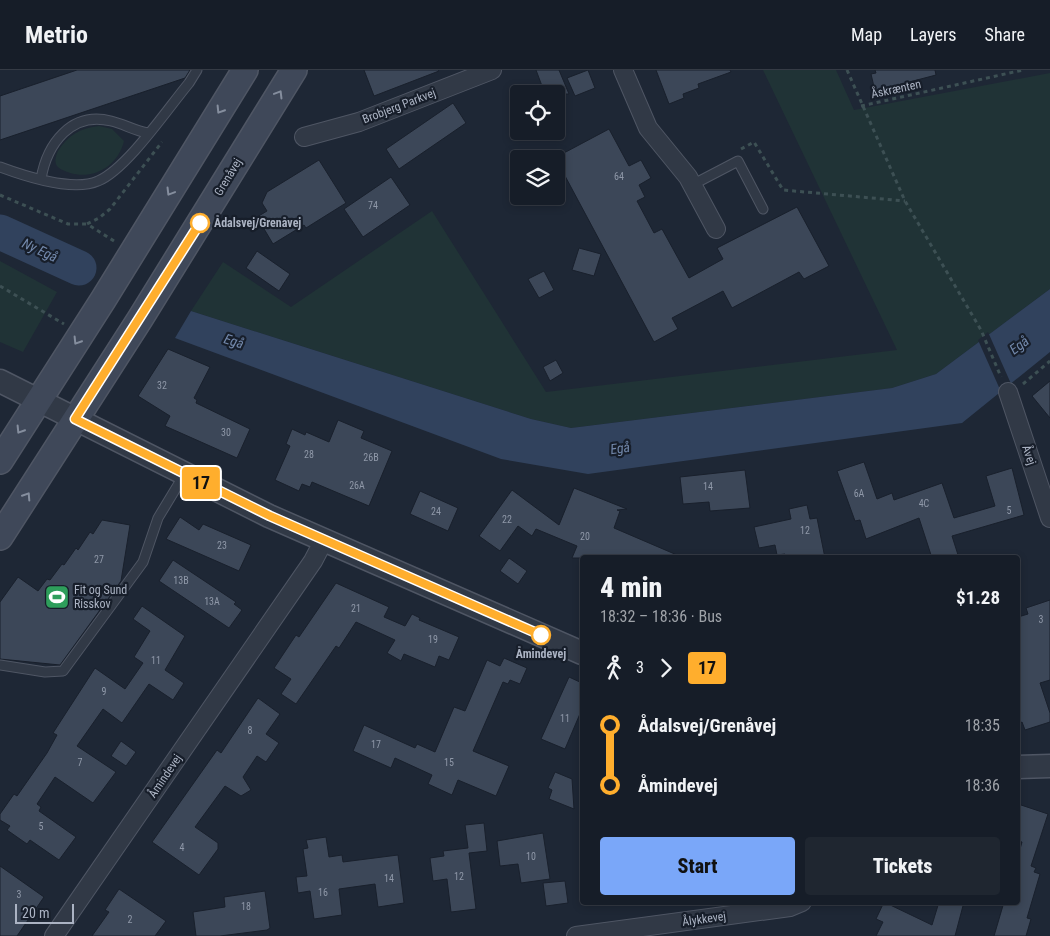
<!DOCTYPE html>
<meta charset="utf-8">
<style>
:root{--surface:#161d28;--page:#1f2630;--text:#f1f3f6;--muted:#9ea2a8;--line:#353b45;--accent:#7aa7f9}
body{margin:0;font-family:"Roboto Condensed",sans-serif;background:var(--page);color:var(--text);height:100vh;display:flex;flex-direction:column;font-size:19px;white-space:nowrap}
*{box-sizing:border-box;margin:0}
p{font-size:16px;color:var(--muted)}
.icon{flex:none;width:28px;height:28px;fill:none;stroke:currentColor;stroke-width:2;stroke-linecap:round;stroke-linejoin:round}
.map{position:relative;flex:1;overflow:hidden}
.side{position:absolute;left:580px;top:485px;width:440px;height:350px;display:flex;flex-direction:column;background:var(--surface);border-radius:5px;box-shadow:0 2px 8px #0003,0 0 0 1px var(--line)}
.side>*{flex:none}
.badge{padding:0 10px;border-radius:4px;font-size:18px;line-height:32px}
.tools{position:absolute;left:510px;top:15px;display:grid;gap:10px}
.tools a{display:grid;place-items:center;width:55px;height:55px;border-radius:5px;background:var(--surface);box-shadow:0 2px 8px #0003,0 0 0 1px var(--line);font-size:25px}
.scale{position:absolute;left:15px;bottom:12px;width:59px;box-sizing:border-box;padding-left:5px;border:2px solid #abb3c3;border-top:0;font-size:14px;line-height:18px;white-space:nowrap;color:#abb3c3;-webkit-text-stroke:4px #171e2a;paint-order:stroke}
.map>.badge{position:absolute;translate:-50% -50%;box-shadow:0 0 0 2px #fff}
.legs{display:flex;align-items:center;gap:8px;height:55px;padding:0 20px;font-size:16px}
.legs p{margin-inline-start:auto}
.headline{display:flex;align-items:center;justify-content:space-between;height:85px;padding:0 20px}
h1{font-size:28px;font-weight:800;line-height:38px}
.cta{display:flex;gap:10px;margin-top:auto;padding:10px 20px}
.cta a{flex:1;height:58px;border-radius:5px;background:var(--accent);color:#111;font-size:20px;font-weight:800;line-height:58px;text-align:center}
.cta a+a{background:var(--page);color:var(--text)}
ul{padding:0 20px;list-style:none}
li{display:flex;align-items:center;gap:18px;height:60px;font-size:19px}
li i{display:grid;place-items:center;width:8px;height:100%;margin:0 6px;background:currentColor}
li i::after{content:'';width:12px;height:12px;margin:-6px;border:4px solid;border-radius:50%;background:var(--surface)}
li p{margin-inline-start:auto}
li:first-child i{background:linear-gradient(#0000 50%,currentColor 0)}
li:last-child i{background:linear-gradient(currentColor 50%,#0000 0)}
header{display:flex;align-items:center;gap:30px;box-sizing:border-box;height:70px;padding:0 25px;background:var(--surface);border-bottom:1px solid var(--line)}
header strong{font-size:24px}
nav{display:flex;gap:28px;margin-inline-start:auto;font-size:18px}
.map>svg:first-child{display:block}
.green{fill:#203336}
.water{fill:#31425d}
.pier{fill:#1e2735}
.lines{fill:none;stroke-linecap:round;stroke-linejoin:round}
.river{stroke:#31425d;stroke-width:35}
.building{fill:#3c4758;stroke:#19202c}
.service-casing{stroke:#4f5664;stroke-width:11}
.minor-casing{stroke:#4f5664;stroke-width:20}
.tertiary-casing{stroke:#4f5664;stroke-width:25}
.secondary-casing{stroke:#4f5664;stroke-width:28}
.path{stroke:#3d5054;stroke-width:3;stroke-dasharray:4 4;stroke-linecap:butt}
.service{stroke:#313946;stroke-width:9}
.minor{stroke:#313946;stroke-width:18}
.tertiary{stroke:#313946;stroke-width:22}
.secondary{stroke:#3f4859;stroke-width:25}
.oneway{stroke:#858e9e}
.line-1-casing{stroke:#fff;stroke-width:11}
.line-1{stroke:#ffae2d;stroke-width:8}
.stop-1-dot{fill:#fff;stroke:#ffae2d;stroke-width:2.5}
.labels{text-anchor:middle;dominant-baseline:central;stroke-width:4.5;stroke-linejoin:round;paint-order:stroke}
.number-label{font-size:10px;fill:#8f98a8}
.street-label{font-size:12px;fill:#abb3c3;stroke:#171e2a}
.stop-label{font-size:12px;font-weight:bold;fill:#abb3c3;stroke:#171e2a;text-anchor:start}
.poi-label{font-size:12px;fill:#abb3c3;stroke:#171e2a;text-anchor:start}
.water-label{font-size:14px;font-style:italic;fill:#7389ac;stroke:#171e2a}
</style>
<header>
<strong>Metrio</strong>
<nav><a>Map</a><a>Layers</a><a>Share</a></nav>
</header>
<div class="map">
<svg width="1050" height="866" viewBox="0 0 1050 866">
<rect width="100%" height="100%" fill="#1e2735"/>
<path class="green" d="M763,0H836L854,40L1050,3V219L936,304L892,318L571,358L531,349L191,241L223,192L291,237L432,141L546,322L897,280Z
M99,56L112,59L124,71C118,96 94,110 70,103C66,101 60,100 57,96C54,91 56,86 58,81C68,65 81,58 99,56Z
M0,191L57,222L23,282L0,272Z"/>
<path class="water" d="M1050,219V282L962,353L588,404L501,389L175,268L191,241L531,349L571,358L892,318L936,304Z"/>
<path class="pier" d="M988,262L1012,316L1002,324L978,270Z"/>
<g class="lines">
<path class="river" d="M0,162L79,198"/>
</g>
<path class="building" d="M77,0H190L185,8L0,70V26Z
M364,0H438L439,1L374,26Z
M536,0H559L569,24H545Z
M588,0L595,18L575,26L567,8Z
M656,0H730L731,2L698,14L699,18L683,24L684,28L669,34Z
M875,0H935L936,5L875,21L871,4L876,3Z
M453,33L466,53L399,99L386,79Z
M609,59L629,96L641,90L651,108L639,115L645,127L637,131L654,163L662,159L689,208L723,189L717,178L797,137L829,196L804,209L799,202L732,238L723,221L672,248L678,259L654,272L557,91L564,87L562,84Z
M319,90L346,133L306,158L304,155L273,174L257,147L267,141L262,133L267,122Z
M391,107L410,135L363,167L344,139Z
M579,178L601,184L594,206L572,200Z
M257,181L290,204L279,221L246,198Z
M544,201L554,220L539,228L528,209Z
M168,279L210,297L194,328L197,330L196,333L250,359L237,388L165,356L170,346L138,326Z
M556,290L563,303L550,311L543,297Z
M1050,311V348L1032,326Z
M338,350L364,361L361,368L392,381L369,436L312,412L310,417L302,414L299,421L275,410L290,376L286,374L292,359L305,365L306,362L329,372Z
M864,392L877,429L892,423L894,430L942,413L954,448L995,436L986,406L1012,398L1024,445L952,466L959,488H932L919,448L866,469L860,450L855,451L837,401Z
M745,400L750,438L710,441L709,432L683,434L680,407Z
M574,418L627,439L617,440L620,441L614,458L684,488H572L577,476L536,459L532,466L518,456L500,481L479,466L512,420L559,455Z
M420,421L458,438L448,461L410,444Z
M807,435L810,449L817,448L825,488H785V484L777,485L775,475L759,478L754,457L791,449L789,439Z
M180,447L199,460L203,454L251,475L239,501L166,469Z
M102,450L130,455L121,511L60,595L0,589V532L18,507L38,521L47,509L50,510L62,494L64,495L76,478L78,480L90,462L93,464Z
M509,488L527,501L518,514L500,501Z
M173,490L236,532L234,534L242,540L229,558L159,511Z
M336,513L389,537L384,547L405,556L412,544L420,548L419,550L459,567L449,590L439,586L435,597L404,584L401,591L387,583L395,570L356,552L339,578L336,576L296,634L281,624L291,609L274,598L296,565L299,567Z
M1050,530V610L1040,613L1050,643V652L1025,660L1022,652L1018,654V547L1028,544L1026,538Z
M142,536L185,566L165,600L184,613L173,630L149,614L122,653L103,639L77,676L116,702L93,733L55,707L37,734L41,737L39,741L76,767L59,790L30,770L27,774L7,760L10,756L0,750V744L14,724L17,726L47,683L57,665L53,663L95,598L125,619L143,593L134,587L150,561L133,549Z
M504,588L527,598L520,614L510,610L508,614L503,612L473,681L509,696L496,726L458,710L452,725L428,714L432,705L395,688L391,698L353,681L364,655L415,678L417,674L435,682L454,637L465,641L487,590L500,596Z
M569,607L582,613V639L565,679L541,669Z
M258,628L280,644L266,664L279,673L266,692L257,686L243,707L251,720L241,726L225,716L195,757L218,773V779L199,805L152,772L217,680L221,683Z
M121,671L136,682L126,696L111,686Z
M555,702L572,709L574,739L549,729L552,720L548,718Z
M1018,734L1048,744L1031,796L1036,798L1034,802L1040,804L1027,848L1031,849L1026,866H994L1004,832H1018V786L1022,772L1018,771Z
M484,753L487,781L469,783L476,839L451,842L447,809L433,811L430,788L444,786L443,781L468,778L465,755Z
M543,763L550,809L521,813L518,794L500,796L497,771Z
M326,767L329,787L342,785L343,792L398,785L404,833L378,837L375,814L339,819L342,845L314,849L310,821L298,823L296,807L307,806L303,779L308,778L306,770Z
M0,796L44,827L17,866H0Z
M565,811L568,833L546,836L543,813Z
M119,819L166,851L155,866H92L109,842L105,840Z
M265,821L270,858L267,860L220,866H196L193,842L225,837L224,827Z
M884,832L932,855L939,832H964L955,866H876L883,852L876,849Z"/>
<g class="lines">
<defs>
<path id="service" d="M0,97C24,106 73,122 98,111C127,99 168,38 189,13L197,0
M41,109C47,74 71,41 111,51C124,54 135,61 148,63
M692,115L738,91L763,139
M0,595L45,602L63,601L143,492L158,448L184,405"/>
<path id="minor" d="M623,0L648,58L688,107L716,159
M304,67L359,52L492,0
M1008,322L1050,448
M54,866L313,491L324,470
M576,866L790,837L802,832"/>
<path id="tertiary" d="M0,311L269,446L582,583
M1018,697L1050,696"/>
<path id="secondary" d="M0,391L103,230L245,0
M0,467L140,249L294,0"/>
</defs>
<use href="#service" class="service-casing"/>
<use href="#minor" class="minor-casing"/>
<use href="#tertiary" class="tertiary-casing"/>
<use href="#secondary" class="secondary-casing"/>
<path class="path" d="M847,0L905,131L981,260L1001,307
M861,36L1023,0
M741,79L754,72L783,120L905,131
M0,125L68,154H87
M114,171L87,154L99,148L110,139L162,72
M0,216L64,254
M1023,314L1050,291"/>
<use href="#service" class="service"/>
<use href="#minor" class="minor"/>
<use href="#tertiary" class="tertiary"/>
<use href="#secondary" class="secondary"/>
</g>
<defs><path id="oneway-chevron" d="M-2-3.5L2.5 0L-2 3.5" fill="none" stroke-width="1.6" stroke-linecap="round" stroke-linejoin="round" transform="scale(1.25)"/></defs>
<g class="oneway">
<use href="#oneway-chevron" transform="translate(279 24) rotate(-59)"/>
<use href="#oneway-chevron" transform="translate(220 40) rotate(122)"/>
<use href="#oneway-chevron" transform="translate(170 122) rotate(121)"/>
<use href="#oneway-chevron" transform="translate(77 271) rotate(122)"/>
<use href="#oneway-chevron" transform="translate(20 360) rotate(122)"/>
<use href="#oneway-chevron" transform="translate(27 426) rotate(-57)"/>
</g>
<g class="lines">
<defs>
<path id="line-1" d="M200,153L75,349L270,446L541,565"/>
</defs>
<use href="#line-1" class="line-1-casing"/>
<use href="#line-1" class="line-1"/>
</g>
<defs>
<symbol id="stadium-square" viewBox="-11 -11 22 22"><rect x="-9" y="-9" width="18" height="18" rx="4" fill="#2e9e5b" stroke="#171e2a"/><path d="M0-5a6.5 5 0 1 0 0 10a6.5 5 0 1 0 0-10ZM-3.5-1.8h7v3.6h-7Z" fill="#fff"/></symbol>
</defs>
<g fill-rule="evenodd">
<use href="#stadium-square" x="43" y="513" width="28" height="28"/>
</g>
<g class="stop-1-dot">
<circle cx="200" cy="153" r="9"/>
<circle cx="541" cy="565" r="9"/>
</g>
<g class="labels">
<g class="number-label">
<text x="619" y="106">64</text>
<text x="373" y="135">74</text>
<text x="162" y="315">32</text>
<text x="226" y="362">30</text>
<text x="309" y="384">28</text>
<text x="371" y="387">26B</text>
<text x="357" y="415">26A</text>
<text x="708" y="416">14</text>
<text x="859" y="423">6A</text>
<text x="924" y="433">4C</text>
<text x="1009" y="440">5</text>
<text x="436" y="441">24</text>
<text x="507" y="449">22</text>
<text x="805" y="460">12</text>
<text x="585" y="466">20</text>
<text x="222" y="475">23</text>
<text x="99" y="489">27</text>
<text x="181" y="510">13B</text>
<text x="212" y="531">13A</text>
<text x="356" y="538">21</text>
<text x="1041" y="549">3</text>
<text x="433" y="569">19</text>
<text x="156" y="590">11</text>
<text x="104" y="621">9</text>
<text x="565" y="648">11</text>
<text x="250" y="660">8</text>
<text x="376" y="674">17</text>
<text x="80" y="692">7</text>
<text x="449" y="692">15</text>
<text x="41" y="756">5</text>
<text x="182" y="777">4</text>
<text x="531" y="786">10</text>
<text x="459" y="806">12</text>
<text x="389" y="808">14</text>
<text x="323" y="822">16</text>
<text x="19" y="824">3</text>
<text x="246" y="836">18</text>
<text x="130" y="849">2</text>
</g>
<g class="street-label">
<text transform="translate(896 19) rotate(-12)">Åskrænten</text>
<text transform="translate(399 36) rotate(-21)">Brobjerg Parkvej</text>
<text transform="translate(228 107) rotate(-59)">Grenåvej</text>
<text transform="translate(1029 385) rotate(71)">Åvej</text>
<text transform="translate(165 706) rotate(-56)">Åmindevej</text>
<text transform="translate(704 849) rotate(-8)">Ålykkevej</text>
</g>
<g class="stop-label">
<text x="214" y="153">Ådalsvej/Grenåvej</text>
<text x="541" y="584" text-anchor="middle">Åmindevej</text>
</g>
<g class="poi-label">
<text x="74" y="520">Fit og Sund<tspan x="74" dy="14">Risskov</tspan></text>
</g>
<g class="water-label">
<text transform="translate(40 180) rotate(25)">Ny Egå</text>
<text transform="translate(234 271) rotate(18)">Egå</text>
<text transform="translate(1019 275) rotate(-37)">Egå</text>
<text transform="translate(620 378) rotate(-8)">Egå</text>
</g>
</g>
</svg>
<div class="tools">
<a><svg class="icon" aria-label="locate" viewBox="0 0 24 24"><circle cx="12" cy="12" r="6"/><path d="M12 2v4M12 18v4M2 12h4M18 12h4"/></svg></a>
<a><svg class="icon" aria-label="layers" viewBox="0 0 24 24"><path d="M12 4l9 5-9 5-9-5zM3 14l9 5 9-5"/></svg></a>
</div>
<div class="scale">20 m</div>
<b class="badge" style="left:201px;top:413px;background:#ffae2d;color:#111">17</b>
<section class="side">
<div class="headline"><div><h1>4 min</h1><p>18:32 – 18:36 · Bus</p></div><b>$1.28</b></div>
<div class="legs"><svg class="icon" aria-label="walk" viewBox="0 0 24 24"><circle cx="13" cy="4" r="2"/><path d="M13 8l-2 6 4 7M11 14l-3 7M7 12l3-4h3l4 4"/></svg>3<svg class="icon" aria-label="forward" viewBox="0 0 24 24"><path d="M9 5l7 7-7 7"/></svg><b class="badge" style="background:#ffae2d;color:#111">17</b></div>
<ul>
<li><i style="color:#ffae2d"></i><b>Ådalsvej/Grenåvej</b><p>18:35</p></li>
<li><i style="color:#ffae2d"></i><b>Åmindevej</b><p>18:36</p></li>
</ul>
<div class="cta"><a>Start</a><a>Tickets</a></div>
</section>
</div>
